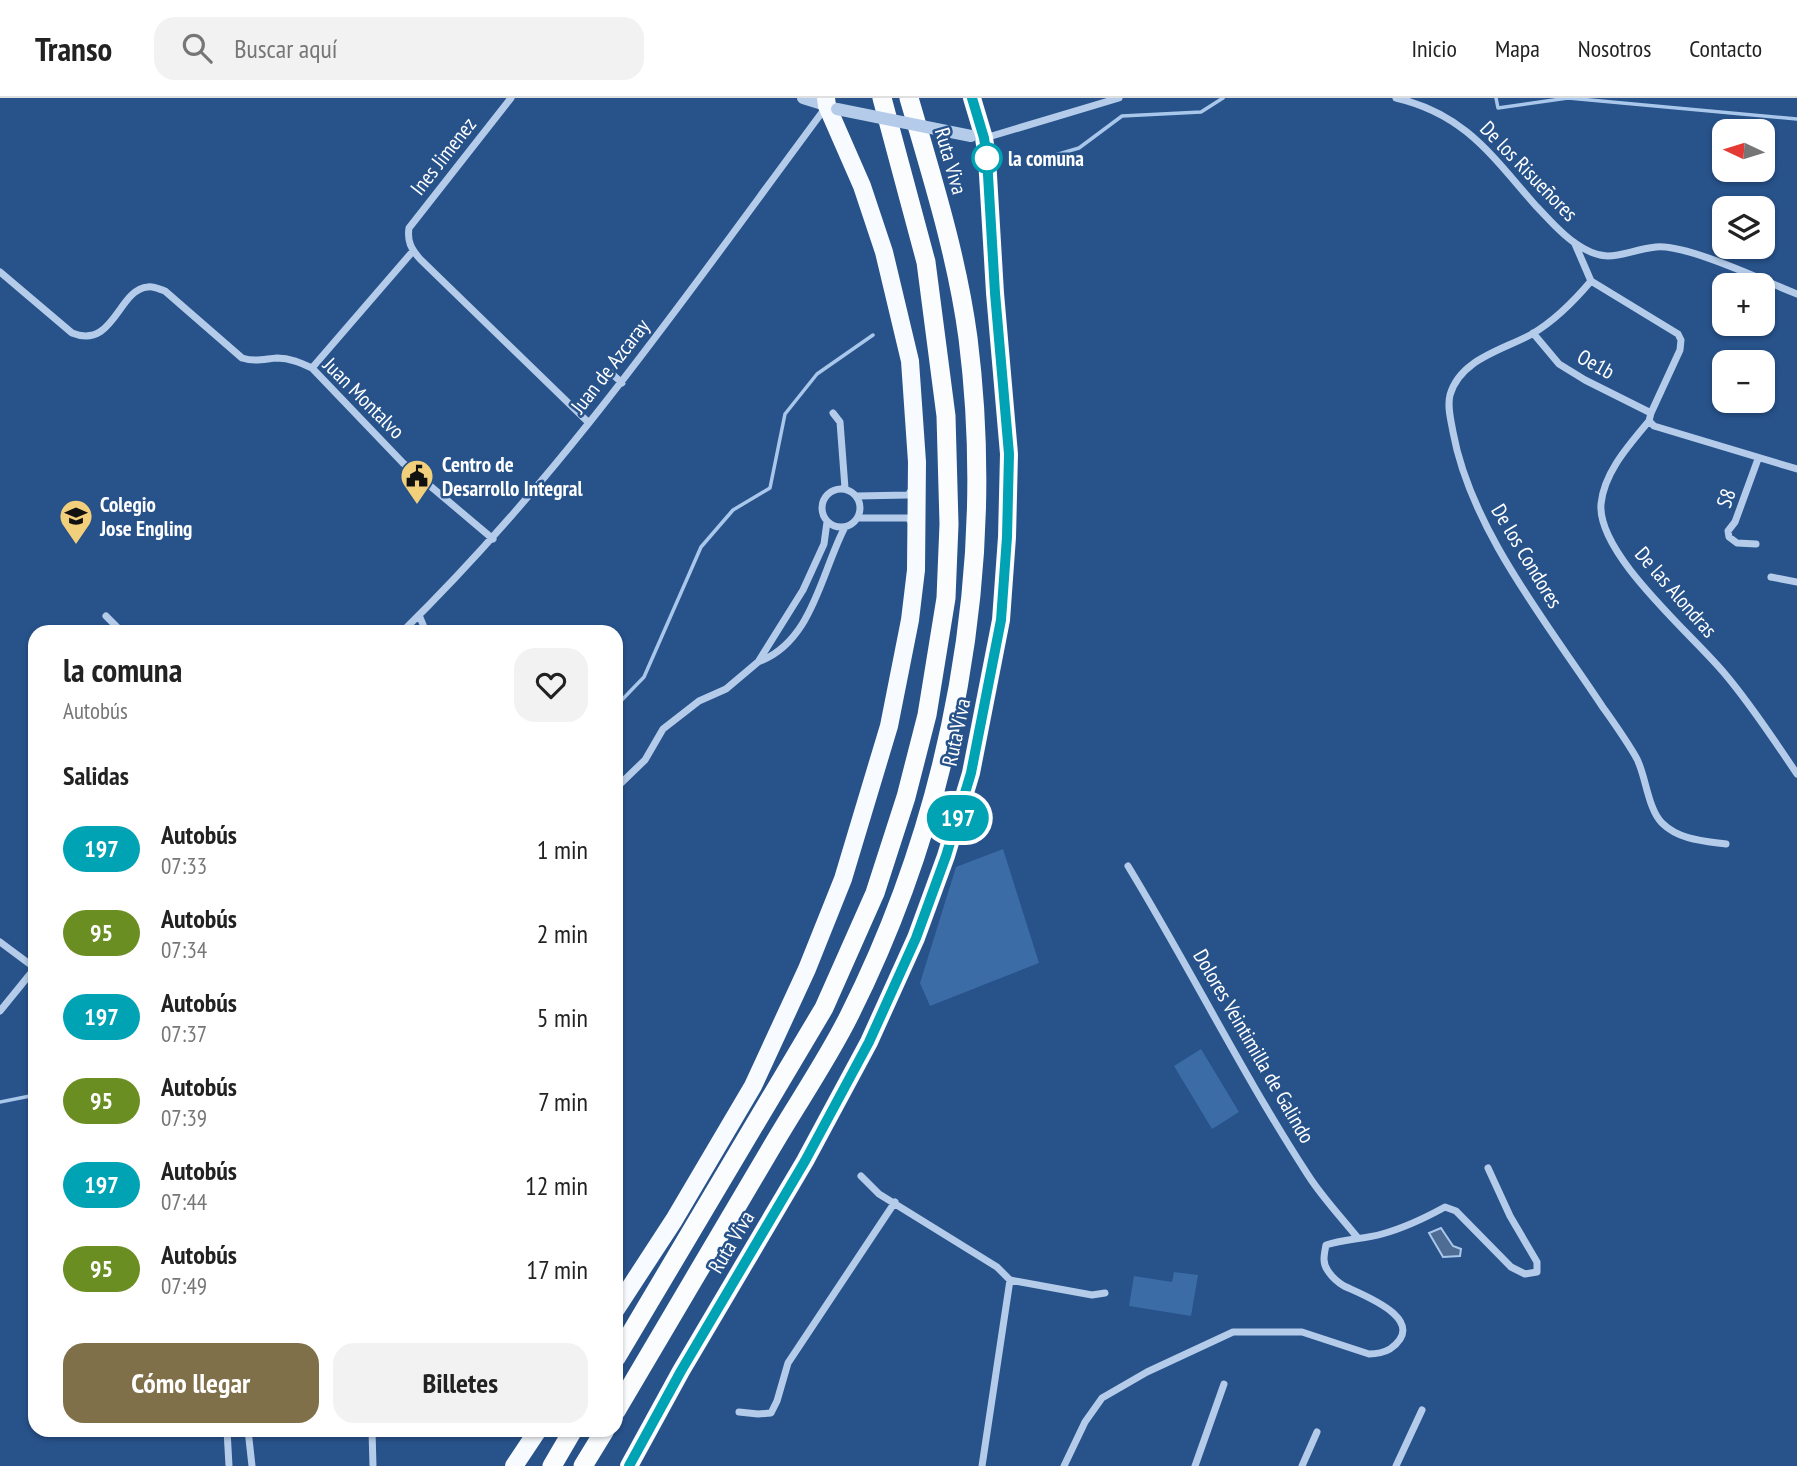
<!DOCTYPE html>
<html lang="es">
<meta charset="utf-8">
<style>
:root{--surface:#fff;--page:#f2f2f2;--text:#222;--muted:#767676;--line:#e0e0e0;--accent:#80704a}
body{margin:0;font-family:"PT Sans Narrow",sans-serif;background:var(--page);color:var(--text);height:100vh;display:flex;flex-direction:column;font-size:26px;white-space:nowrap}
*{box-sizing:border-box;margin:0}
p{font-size:23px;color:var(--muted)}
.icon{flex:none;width:38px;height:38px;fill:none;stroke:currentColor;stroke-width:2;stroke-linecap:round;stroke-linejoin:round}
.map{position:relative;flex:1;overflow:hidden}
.details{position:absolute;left:28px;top:527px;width:595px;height:812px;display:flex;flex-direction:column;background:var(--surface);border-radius:21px;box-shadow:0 2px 5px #0004}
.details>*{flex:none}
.badge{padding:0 14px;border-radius:23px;font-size:24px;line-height:46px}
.needle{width:46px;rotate:274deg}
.controls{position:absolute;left:1712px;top:21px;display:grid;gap:14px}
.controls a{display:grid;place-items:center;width:63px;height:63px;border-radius:14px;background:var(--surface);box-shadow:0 2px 5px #0004;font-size:35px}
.map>.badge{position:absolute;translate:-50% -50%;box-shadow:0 0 0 4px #fff}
h2{padding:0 35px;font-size:26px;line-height:63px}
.round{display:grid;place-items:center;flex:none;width:74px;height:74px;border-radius:21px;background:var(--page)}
.summary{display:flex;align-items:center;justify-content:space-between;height:119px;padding:0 35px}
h1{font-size:33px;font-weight:700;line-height:52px}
.action{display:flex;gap:14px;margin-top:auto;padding:14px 35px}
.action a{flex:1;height:80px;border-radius:21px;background:var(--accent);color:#fff;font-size:28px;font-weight:700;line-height:80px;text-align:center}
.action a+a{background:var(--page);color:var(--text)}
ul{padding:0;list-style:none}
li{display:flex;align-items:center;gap:21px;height:84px;padding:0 35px}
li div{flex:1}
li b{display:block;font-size:26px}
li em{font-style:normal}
li .badge{min-width:77px;font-weight:700;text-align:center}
header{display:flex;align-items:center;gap:42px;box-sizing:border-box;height:98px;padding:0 35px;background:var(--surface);border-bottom:2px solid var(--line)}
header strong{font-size:33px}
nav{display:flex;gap:38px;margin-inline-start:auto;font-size:24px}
.search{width:490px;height:63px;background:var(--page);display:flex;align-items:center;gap:18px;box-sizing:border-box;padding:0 24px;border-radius:21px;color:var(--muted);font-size:26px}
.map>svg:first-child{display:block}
.green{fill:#3c6ca6}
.water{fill:#4f6c94;stroke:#a9c7ea;stroke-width:2}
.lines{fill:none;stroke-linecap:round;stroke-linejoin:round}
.stream{stroke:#a9c7ea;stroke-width:3.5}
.minor{stroke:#b4cce9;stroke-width:7}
.tertiary{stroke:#b4cce9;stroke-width:12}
.primary{stroke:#f7fafe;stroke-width:18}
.trunk{stroke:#fbfcfe;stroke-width:19}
.tertiary-bridge{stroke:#b4cce9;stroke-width:12}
.line-casing{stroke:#fff;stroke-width:16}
.line{stroke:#00a3b4;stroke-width:10}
.stop-dot{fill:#fff;stroke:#00a3b4;stroke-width:3.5}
.labels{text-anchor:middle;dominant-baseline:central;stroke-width:5;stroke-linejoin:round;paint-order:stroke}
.street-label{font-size:21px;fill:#fff;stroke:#27528a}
.stop-label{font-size:21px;font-weight:bold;fill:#fff;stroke:#27528a;text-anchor:start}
.poi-label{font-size:21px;font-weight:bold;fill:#fff;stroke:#27528a;text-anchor:start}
</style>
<header>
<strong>Transo</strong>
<div class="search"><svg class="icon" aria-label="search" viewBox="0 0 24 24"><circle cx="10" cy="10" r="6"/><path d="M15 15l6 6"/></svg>Buscar aquí</div>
<nav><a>Inicio</a><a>Mapa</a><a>Nosotros</a><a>Contacto</a></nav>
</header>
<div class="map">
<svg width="1797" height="1368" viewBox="0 0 1797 1368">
<rect width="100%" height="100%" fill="#27528a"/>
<path class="green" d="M1003,751L1039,865L930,908L920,885L956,769Z
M1201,951L1239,1014L1212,1031L1174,968Z
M1174,1174L1198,1177L1191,1218L1129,1208L1134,1178L1172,1184Z"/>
<path class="water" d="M1441,1130L1453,1148L1461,1151L1460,1158L1443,1159L1429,1135Z"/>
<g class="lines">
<path class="stream" d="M1496,0L1498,10L1568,0L1797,21
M1035,63L1079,50L1122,18L1201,14L1223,0
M616,608L644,579L701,449L733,412L770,390L785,316L817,276L873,237
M0,1004L35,997"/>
<path class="minor" d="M511,0L409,130C407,143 411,151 420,161L588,324
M1396,0C1465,16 1492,58 1536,108C1548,120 1560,135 1575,145C1609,169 1621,153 1656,149C1687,146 1764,183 1797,196
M985,40L1119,0
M1575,146L1591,183L1678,236L1681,242L1680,252L1651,315L1649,323L1654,328L1797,371
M0,174L72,235C114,252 118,191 148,189C153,188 159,191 165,193L242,260C255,264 264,261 277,260C290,260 301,265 312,270L403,365L493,441
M1591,183C1575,202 1554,223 1532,236C1503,252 1460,261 1450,297C1447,309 1451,322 1453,334C1471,432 1548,526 1602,608C1614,625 1627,643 1637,661C1646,679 1648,711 1662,725C1679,742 1704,743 1726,746
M1533,235L1559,266L1585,282L1651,315
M312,270L413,153
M610,274L622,285
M833,315L840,324L845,390
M1649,323C1630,346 1604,374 1601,406C1597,457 1693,537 1725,576C1752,608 1774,642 1797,676
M822 410a19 19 0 1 1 38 0a19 19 0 1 1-38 0Z
M857,398L908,397L913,390
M858,420H908L913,426
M1756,446L1737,445L1729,439L1728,433L1735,424L1758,361
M1771,479L1797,484
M419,517L424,529
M106,518L122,534
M402,534C564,376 692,189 826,9
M758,564C813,544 821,474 845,429
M616,690L645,662L663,631L699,603L726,591L758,564L803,492L824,446L827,424
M1128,768C1190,870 1243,977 1308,1077C1322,1099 1341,1119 1357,1139
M0,844L35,870
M0,913L35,870
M861,1078L879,1096L997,1169L1010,1182L1092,1197L1105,1195
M739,1314L758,1316L771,1315L777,1303L788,1265L895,1104
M227,1332L229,1368
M248,1332L252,1368
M372,1332L373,1368
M982,1368L1010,1182
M1064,1368L1085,1324L1102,1300L1147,1274L1233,1234H1302L1369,1256C1376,1256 1383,1255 1390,1251C1431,1222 1363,1197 1344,1188C1339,1185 1332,1179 1328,1173C1322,1165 1324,1157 1326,1147C1345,1141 1364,1141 1382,1136C1404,1130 1425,1120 1445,1109L1456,1113L1511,1169L1525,1176L1537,1174V1164L1510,1118L1488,1070
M1195,1368L1224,1286
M1302,1368L1317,1334
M1396,1368L1422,1312"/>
<path class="tertiary" d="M803,0L832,9"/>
<path class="primary" d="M616,1211L674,1122L753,988L807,871L843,781L889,628L910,522L916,472L917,364L910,263L884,154L862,88L827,8L826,0
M514,1368L538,1332
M629,1368L681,1273L805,1063L869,944L916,840L946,758L971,675L1001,522L1007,439L1009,356L995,195L987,60L984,40L972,0"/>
<path class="trunk" d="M616,1260L824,910L875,795L906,699L927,617L946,500L949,426L946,318L926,164L882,0
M616,1313C667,1226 719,1139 770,1052C796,1007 826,964 849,918C953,711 997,470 968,240C957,158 932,79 909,0
M552,1368L573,1332
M583,1368L605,1332"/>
<path class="tertiary-bridge" d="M837,11L971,38"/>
</g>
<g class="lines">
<defs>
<path id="line" d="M629,1368L681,1273L805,1063L869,944L916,840L946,758L971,675L1001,522L1007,439L1009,356L995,195L987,60L984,40L972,0"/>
</defs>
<use href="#line" class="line-casing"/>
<use href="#line" class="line"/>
</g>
<defs>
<symbol id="civic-pin" viewBox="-11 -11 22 30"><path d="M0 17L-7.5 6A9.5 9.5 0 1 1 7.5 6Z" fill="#f2cf7a" stroke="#27528a"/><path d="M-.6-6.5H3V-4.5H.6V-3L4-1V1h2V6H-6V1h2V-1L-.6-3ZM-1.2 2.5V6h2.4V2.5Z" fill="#111"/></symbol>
<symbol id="school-pin" viewBox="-11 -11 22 30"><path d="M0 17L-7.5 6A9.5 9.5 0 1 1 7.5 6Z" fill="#f2cf7a" stroke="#27528a"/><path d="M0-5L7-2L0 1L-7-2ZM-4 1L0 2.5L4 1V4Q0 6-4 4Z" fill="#111"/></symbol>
</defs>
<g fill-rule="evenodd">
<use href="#civic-pin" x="398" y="359" width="38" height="52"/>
<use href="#school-pin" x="57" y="399" width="38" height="52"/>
</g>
<circle class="stop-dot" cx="987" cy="60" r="14"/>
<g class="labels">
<g class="street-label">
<text transform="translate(443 58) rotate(-52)">Ines Jimenez</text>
<text transform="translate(951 63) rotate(74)">Ruta Viva</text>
<text transform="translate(1529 73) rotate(46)">De los Risueñores</text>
<text transform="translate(1596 266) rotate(29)">Oe1b</text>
<text transform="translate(610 268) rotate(-52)">Juan de Azcaray</text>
<text transform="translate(364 300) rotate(45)">Juan Montalvo</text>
<text transform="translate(1726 400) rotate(-71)">S8</text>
<text transform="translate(1527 458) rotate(59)">De los Condores</text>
<text transform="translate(1676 494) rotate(49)">De las Alondras</text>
<text transform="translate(956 634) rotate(-78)">Ruta Viva</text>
<text transform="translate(1254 948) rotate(60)">Dolores Veintimilla de Galindo</text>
<text transform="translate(731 1144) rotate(-59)">Ruta Viva</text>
</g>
<g class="stop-label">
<text x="1008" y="60">la comuna</text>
</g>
<g class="poi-label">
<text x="442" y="366">Centro de<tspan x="442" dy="24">Desarrollo Integral</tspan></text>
<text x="100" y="406">Colegio<tspan x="100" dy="24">Jose Engling</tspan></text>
</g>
</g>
</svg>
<div class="controls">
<a><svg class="needle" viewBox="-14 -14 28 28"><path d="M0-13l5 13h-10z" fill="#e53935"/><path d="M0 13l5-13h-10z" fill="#767676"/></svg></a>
<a><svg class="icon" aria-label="layers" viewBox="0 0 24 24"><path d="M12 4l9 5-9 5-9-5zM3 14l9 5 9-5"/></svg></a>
<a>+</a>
<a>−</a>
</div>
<b class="badge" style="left:958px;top:720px;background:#00a3b4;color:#fff">197</b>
<section class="details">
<div class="summary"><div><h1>la comuna</h1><p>Autobús</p></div><a class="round"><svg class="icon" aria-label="heart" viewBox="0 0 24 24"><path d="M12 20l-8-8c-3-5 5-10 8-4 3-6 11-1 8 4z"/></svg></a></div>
<h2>Salidas</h2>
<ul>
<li><span class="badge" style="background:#00a3b4;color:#fff">197</span><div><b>Autobús</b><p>07:33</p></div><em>1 min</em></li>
<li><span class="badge" style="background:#6b8e23;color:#fff">95</span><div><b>Autobús</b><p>07:34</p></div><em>2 min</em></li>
<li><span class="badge" style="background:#00a3b4;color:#fff">197</span><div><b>Autobús</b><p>07:37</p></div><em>5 min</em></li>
<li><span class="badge" style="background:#6b8e23;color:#fff">95</span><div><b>Autobús</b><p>07:39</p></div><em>7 min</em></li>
<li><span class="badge" style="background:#00a3b4;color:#fff">197</span><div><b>Autobús</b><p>07:44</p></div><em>12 min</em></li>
<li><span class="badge" style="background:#6b8e23;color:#fff">95</span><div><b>Autobús</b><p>07:49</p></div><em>17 min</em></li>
</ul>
<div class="action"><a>Cómo llegar</a><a>Billetes</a></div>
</section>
</div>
